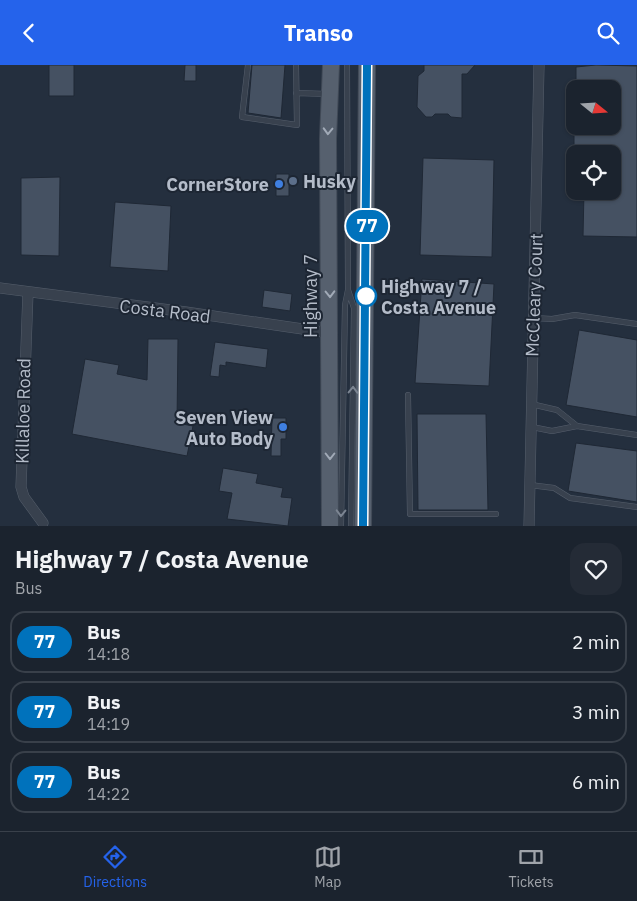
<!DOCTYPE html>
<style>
:root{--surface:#1b232e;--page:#242b36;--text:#f1f3f6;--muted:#a0a4aa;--line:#39404a;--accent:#2563eb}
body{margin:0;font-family:"IBM Plex Sans",sans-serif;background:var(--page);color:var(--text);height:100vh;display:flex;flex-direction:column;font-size:19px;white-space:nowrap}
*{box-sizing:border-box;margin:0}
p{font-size:16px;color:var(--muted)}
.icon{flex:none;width:28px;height:28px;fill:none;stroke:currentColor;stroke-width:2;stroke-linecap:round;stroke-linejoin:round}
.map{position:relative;height:461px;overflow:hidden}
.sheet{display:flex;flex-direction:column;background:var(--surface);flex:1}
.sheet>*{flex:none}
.badge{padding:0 10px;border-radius:16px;font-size:18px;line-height:32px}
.needle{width:32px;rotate:108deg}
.tools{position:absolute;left:566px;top:15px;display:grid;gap:10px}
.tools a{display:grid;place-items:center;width:55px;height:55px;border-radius:10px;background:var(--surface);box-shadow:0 1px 4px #0004,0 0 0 1px var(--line);font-size:25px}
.map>.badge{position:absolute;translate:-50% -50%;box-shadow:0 0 0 2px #fff}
.round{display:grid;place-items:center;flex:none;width:52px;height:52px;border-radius:15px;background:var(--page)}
.head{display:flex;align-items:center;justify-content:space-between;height:85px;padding:0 15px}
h1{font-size:24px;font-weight:700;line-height:38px}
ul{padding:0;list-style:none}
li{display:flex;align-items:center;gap:15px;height:62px;margin:0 10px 8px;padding:0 5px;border:2px solid var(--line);border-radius:15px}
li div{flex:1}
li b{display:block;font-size:19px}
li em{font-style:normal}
li .badge{min-width:55px;font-weight:700;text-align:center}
header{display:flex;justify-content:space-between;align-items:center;height:65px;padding:0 15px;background:var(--accent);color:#fff;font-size:22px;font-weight:700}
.menu{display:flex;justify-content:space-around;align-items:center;height:70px;border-top:1px solid var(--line);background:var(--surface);font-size:14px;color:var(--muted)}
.menu a{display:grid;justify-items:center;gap:2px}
.menu .on{color:var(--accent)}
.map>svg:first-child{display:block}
.building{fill:#455162;stroke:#1f2835}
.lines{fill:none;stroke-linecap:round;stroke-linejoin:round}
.service-casing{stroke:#565f6c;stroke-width:6}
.minor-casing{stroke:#565f6c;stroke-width:11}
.primary-casing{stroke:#414a57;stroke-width:18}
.service{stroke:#38414e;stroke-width:5}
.minor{stroke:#38414e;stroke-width:10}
.primary{stroke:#56606e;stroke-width:16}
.oneway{stroke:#a1aab7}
.oneway2{stroke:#7c8592}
.line-casing{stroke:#fff;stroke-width:11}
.line{stroke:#0072bc;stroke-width:8}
.service-dot{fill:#5c6f8a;stroke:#1d2633;stroke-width:2}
.shop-dot{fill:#3f7fe0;stroke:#1d2633;stroke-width:2}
.stop-dot{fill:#fff;stroke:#0072bc;stroke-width:2.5}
.labels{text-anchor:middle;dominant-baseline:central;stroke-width:4;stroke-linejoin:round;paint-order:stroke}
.poi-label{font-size:18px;font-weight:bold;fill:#b4bcc9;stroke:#1d2633;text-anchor:end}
.stop-label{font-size:18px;font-weight:bold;fill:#b4bcc9;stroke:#1d2633;text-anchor:start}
.street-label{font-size:18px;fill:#b4bcc9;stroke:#1d2633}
</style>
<header><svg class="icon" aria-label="back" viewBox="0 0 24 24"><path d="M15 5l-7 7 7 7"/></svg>Transo<svg class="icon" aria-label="search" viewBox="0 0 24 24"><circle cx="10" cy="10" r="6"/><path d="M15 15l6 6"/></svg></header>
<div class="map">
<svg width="637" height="461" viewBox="0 0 637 461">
<rect width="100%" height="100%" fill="#242f3e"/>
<path class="building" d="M49,0H74V31H49Z
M185,0H196V16H184Z
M252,0H285L281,53L248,48Z
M424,0H475L467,9H462V53L451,52L448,49H435L432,52H426L417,42L418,11L424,6Z
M596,0L637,1V172L583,171L584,126H612V89H574V61H612V24H576V2Z
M423,93L494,95L492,192L420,190Z
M276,109H289V131H276Z
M60,112L59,191L21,190V113Z
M115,137L171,141L168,206L110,202Z
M422,214L494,219L489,321L415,318Z
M264,225L292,229L290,246L262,242Z
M579,265L637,275V352L566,340Z
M148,274H178L177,358L193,361L187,391L72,369L85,294L119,300L117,309L147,315Z
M215,277L268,284L266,303L226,297V301L220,300L219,312L210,311Z
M417,349H486L488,445H418Z
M272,353H286V374H281V391H271Z
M576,378L637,386V437L568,426Z
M223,403L258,409L256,418L283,423L281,432L292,433L288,461L227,454L232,428L219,426Z"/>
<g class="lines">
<defs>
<path id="service" d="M248,0L242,52L297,60L296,0
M296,28L328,29
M348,225L354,243L351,461
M534,253L552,254L575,250L637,259
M408,330L410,449H496
M531,339L557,345L577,361
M532,362L552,366L577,361L637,370
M530,420L554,423L570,433L637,442
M341,461L345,240L348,225L347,0"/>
<path id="minor" d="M0,223L186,247L330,268
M28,227L21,422L24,432L43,458
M529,461L539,0"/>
<path id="primary" d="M330,461L328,74L331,0
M363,461L367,0"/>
</defs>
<use href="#service" class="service-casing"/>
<use href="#minor" class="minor-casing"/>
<use href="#primary" class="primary-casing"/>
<use href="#service" class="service"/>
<use href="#minor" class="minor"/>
<use href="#primary" class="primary"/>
</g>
<defs><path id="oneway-chevron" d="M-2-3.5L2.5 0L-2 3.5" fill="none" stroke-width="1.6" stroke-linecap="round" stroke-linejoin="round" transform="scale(1.25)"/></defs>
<g class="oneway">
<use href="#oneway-chevron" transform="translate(328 66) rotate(92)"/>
<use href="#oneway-chevron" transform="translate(330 229) rotate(89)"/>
<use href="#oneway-chevron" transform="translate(330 391) rotate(90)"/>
</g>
<g class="oneway2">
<use href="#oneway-chevron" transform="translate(353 325) rotate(-89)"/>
<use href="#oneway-chevron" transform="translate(341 448) rotate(91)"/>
</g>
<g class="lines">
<defs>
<path id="line" d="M363,461L367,0"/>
</defs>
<use href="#line" class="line-casing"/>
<use href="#line" class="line"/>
</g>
<circle class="service-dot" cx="293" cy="116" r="5"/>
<g class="shop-dot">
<circle cx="279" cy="119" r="5"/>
<circle cx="283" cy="362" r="5"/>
</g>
<circle class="stop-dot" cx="366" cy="231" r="10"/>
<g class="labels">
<g class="poi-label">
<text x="303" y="116" text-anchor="start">Husky</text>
<text x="269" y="119">CornerStore</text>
<text x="273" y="352">Seven View<tspan x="273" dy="21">Auto Body</tspan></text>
</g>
<g class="stop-label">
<text x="381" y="221">Highway 7 /<tspan x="381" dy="21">Costa Avenue</tspan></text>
</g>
<g class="street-label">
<text transform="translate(534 230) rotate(-88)">McCleary Court</text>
<text transform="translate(310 231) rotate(-90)">Highway 7</text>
<text transform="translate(165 246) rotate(7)">Costa Road</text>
<text transform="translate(23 346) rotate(-89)">Killaloe Road</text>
</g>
</g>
</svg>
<div class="tools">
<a><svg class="needle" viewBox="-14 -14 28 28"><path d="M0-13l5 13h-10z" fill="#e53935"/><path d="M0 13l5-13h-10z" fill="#a0a4aa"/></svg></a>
<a><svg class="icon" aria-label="locate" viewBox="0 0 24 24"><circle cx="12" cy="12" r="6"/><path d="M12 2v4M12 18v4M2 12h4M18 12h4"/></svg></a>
</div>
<b class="badge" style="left:367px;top:161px;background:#0072bc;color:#fff">77</b>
</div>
<section class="sheet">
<div class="head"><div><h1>Highway 7 / Costa Avenue</h1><p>Bus</p></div><a class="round"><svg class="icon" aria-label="heart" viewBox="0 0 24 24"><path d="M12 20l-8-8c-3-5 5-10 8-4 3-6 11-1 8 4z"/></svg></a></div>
<ul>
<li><span class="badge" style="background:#0072bc;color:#fff">77</span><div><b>Bus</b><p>14:18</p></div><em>2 min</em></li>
<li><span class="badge" style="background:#0072bc;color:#fff">77</span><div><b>Bus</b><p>14:19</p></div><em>3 min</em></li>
<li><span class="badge" style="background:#0072bc;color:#fff">77</span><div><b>Bus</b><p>14:22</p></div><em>6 min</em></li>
</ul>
</section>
<nav class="menu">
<a class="on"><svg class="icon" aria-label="directions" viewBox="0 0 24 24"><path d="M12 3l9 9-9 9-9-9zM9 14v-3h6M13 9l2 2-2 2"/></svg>Directions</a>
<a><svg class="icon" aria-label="map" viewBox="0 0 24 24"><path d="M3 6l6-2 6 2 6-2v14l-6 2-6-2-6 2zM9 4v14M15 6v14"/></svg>Map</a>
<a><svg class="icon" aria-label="tickets" viewBox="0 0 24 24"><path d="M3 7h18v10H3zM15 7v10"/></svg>Tickets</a>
</nav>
